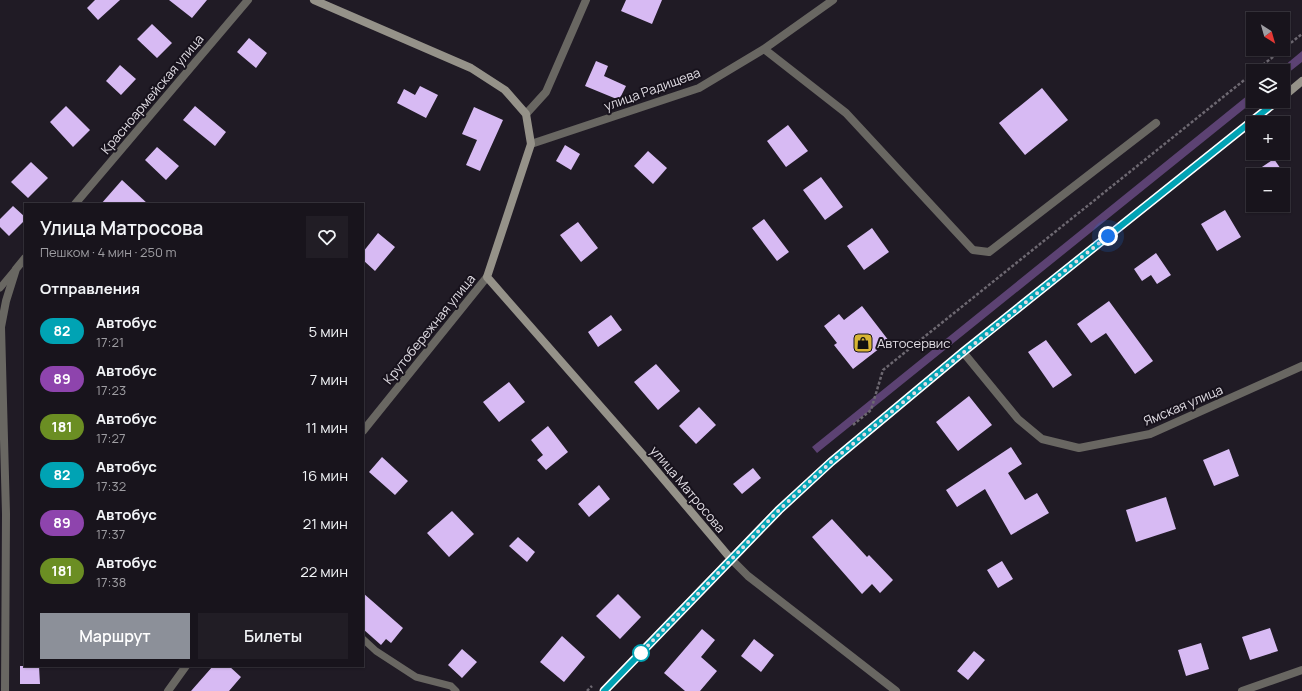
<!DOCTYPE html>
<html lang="ru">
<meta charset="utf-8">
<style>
:root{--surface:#18141c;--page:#211d25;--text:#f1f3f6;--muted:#9f9ea3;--line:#36333b;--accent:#8c9099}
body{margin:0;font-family:Manrope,sans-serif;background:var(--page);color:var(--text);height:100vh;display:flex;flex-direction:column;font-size:15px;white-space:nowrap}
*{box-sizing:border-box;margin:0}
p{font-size:13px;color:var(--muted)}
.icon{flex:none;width:22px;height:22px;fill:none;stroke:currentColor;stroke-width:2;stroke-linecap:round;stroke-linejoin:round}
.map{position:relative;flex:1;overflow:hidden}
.side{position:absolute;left:24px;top:203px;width:340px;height:464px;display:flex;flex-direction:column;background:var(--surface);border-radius:0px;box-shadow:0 1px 3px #0004,0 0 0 1px var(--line)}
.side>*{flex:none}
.badge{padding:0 8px;border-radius:13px;font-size:14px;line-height:26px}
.needle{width:26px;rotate:143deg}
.buttons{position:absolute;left:1246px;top:12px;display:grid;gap:8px}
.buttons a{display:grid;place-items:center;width:44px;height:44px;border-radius:0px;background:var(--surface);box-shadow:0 1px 3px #0004,0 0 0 1px var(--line);font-size:20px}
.you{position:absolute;width:20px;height:20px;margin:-10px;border:3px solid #fff;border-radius:50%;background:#1a73e8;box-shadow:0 0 0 6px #1a73e833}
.map>.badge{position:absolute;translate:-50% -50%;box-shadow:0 0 0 2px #fff}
h2{padding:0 16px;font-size:15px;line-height:36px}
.round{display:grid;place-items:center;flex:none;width:42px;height:42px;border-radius:0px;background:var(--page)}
.overview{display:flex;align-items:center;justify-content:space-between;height:68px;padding:0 16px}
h1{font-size:19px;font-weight:600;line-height:30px}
.primary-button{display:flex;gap:8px;margin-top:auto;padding:8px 16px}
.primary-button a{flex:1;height:46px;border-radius:0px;background:var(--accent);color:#fff;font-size:16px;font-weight:600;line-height:46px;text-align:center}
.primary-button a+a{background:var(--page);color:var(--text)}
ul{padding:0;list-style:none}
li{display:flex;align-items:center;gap:12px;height:48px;padding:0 16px}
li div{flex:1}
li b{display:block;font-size:15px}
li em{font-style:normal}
li .badge{min-width:44px;font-weight:700;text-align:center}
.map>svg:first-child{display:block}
.forest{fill:#5c4273}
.building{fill:#d7baf3}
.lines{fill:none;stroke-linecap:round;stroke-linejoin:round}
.path{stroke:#6d6871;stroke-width:2.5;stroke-dasharray:3 2;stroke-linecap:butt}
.lane{stroke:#696762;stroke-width:7}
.street{stroke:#696762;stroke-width:8}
.secondary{stroke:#959289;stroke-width:8}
.line-casing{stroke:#fff;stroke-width:9}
.line{stroke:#00a3b4;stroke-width:6}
.walk{stroke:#e1dde4;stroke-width:4;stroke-dasharray:0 7.2}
.stop-dot{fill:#fff;stroke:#00a3b4;stroke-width:2}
.labels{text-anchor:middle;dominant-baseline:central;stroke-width:4;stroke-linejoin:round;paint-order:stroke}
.street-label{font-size:13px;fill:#e1dde4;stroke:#17121c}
.poi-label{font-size:13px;fill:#e1dde4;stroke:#17121c;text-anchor:start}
</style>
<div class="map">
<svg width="1302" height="691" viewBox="0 0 1302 691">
<rect width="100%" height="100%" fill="#201b25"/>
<path class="forest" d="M1302,51V62L1283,77V71H1278Z
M1253,91L1254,101L817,453L812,447Z"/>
<path class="building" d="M95,0H120L98,20L87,8Z
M169,0H207L192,18Z
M626,0H662L652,24L621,11Z
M152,24L172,43L157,58L137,39Z
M249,38L267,53L256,68L237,52Z
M596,61L608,66L604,76L626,86L619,100L585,86Z
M120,65L136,79L121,95L106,81Z
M420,86L438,95L426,118L397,103L404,89L415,95Z
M1042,88L1068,120L1025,155L999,123Z
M66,106L90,130L73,147L50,122Z
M195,106L226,132L215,146L183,120Z
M474,107L503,120L480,171L466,165L477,140L462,134Z
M788,125L808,151L786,167L767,141Z
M565,145L580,154L571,170L556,161Z
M157,147L179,166L166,180L145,160Z
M648,151L667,168L653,184L634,166Z
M1274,159L1285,175H1250Z
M31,162L48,178L28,198L11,182Z
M821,177L843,207L825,220L803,190Z
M122,180L148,204H101Z
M13,206L25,217V220L9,236L0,227V219Z
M1225,210L1241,237L1217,251L1201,224Z
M764,219L789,252L777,261L752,228Z
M578,222L598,248L581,262L560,235Z
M872,228L889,252L864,270L847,246Z
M378,233L395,247L375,271L363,260V252Z
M1156,253L1171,275L1157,284L1151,275L1142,281L1134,269Z
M1109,301L1153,361L1135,374L1106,333L1091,343L1077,324Z
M862,306L889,341L853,369L834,345L837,343L824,326L839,314L844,320Z
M611,315L622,330L598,347L588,332Z
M1046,340L1072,375L1053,388L1028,352Z
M656,364L680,391L658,410L634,382Z
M509,382L525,402L499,422L483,402Z
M969,396L992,425L958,451L936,422Z
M699,407L716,425L696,444L679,426Z
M548,426L568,452L546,470L537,460L543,455L531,440Z
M1011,447L1022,464L1008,473L1025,500L1037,493L1049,513L1011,535L985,489L957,507L946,490Z
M1229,449L1239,476L1214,486L1203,460Z
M382,457L408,481L395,495L369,472Z
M753,468L761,478L742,494L733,484Z
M599,485L610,499L589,517L578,504Z
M1166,497L1176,529L1136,542L1126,510Z
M452,511L474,534L449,557L427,533Z
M832,519L867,557L869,555L893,580L880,593L872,584L862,594L812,537Z
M518,537L535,552L527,562L509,546Z
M1002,561L1013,579L998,588L987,570Z
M363,593L403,628L391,643L386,639L381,645L363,629Z
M618,594L641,617L620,639L596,616Z
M1270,628L1278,651L1250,660L1242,637Z
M702,629L715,640L701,657L717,671L700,691H685L664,673Z
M562,636L585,657L564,682L540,662Z
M754,639L774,655L761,672L741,656Z
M1201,643L1209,669L1186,676L1178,650Z
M462,649L477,662L462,678L448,665Z
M974,651L985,660L968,680L957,671Z
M20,666H39L40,684H20Z
M213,666H229L241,677L229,691H191Z"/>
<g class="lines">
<path class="path" d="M1283,49L1302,34
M1255,71L1283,49
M853,425L871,410L883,370L1253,73
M587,691L592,686"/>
<path class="lane" d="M0,288L15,270
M363,639L376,651L416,677L451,686L456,691"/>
<path class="street" d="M764,49L846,113L973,250L989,252L1156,123
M526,114L546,92L586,0
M531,144L699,88L764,49L833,0
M75,204L248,0
M963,352L1018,419L1042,439L1079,448L1150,434L1302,366
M363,431L487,277
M731,559L748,576L896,691
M5,691L6,514L1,327L6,301L16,269L25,258
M168,691L186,666
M1242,691L1302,670"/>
<path class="secondary" d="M314,0L471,68L505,90L526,114L531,144L487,277L644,456L731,559
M1283,97L1302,81
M604,691L779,509L831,462L963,352L1277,101"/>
</g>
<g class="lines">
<defs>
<path id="line" d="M604,691L779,510L831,462L963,352L1277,101"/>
</defs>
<use href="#line" class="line-casing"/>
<use href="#line" class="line"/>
<path class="walk" d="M641,653L637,657L779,510L831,462L953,361L1108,236"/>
</g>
<defs>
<symbol id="shop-square" viewBox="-11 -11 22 22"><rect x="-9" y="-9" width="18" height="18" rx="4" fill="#d7b434" stroke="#17121c"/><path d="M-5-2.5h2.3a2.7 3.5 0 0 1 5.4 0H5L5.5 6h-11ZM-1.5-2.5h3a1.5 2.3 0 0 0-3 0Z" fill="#111"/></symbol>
</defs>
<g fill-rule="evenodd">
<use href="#shop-square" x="852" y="332" width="22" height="22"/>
</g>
<circle class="stop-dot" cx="641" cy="653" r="8"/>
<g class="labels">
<g class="street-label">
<text transform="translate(652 89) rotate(-20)">улица Радищева</text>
<text transform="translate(152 94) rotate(-50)">Красноармейская улица</text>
<text transform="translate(429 329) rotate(-51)">Крутобережная улица</text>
<text transform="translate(1183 405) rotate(-23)">Ямская улица</text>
<text transform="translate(688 489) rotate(50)">улица Матросова</text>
</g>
<g class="poi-label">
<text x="877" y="343">Автосервис</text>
</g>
</g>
</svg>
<div class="buttons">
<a><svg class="needle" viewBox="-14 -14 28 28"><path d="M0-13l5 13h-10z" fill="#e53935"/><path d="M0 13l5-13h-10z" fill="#9f9ea3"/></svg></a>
<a><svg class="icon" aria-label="layers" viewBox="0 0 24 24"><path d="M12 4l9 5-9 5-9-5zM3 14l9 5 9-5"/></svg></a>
<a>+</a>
<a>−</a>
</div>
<div class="you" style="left:1108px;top:236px"></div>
<section class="side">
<div class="overview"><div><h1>Улица Матросова</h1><p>Пешком · 4 мин · 250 m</p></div><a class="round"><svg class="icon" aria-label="heart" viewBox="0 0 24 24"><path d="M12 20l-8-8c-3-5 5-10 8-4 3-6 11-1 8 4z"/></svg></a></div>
<h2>Отправления</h2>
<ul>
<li><span class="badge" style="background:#00a3b4;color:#fff">82</span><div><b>Автобус</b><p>17:21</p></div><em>5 мин</em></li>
<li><span class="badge" style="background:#8e44ad;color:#fff">89</span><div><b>Автобус</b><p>17:23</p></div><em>7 мин</em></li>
<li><span class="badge" style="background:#6b8e23;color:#fff">181</span><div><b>Автобус</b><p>17:27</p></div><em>11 мин</em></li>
<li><span class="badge" style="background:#00a3b4;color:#fff">82</span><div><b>Автобус</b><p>17:32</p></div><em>16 мин</em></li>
<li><span class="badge" style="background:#8e44ad;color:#fff">89</span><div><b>Автобус</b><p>17:37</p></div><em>21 мин</em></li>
<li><span class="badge" style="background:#6b8e23;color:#fff">181</span><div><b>Автобус</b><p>17:38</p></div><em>22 мин</em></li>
</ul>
<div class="primary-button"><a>Маршрут</a><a>Билеты</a></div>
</section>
</div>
